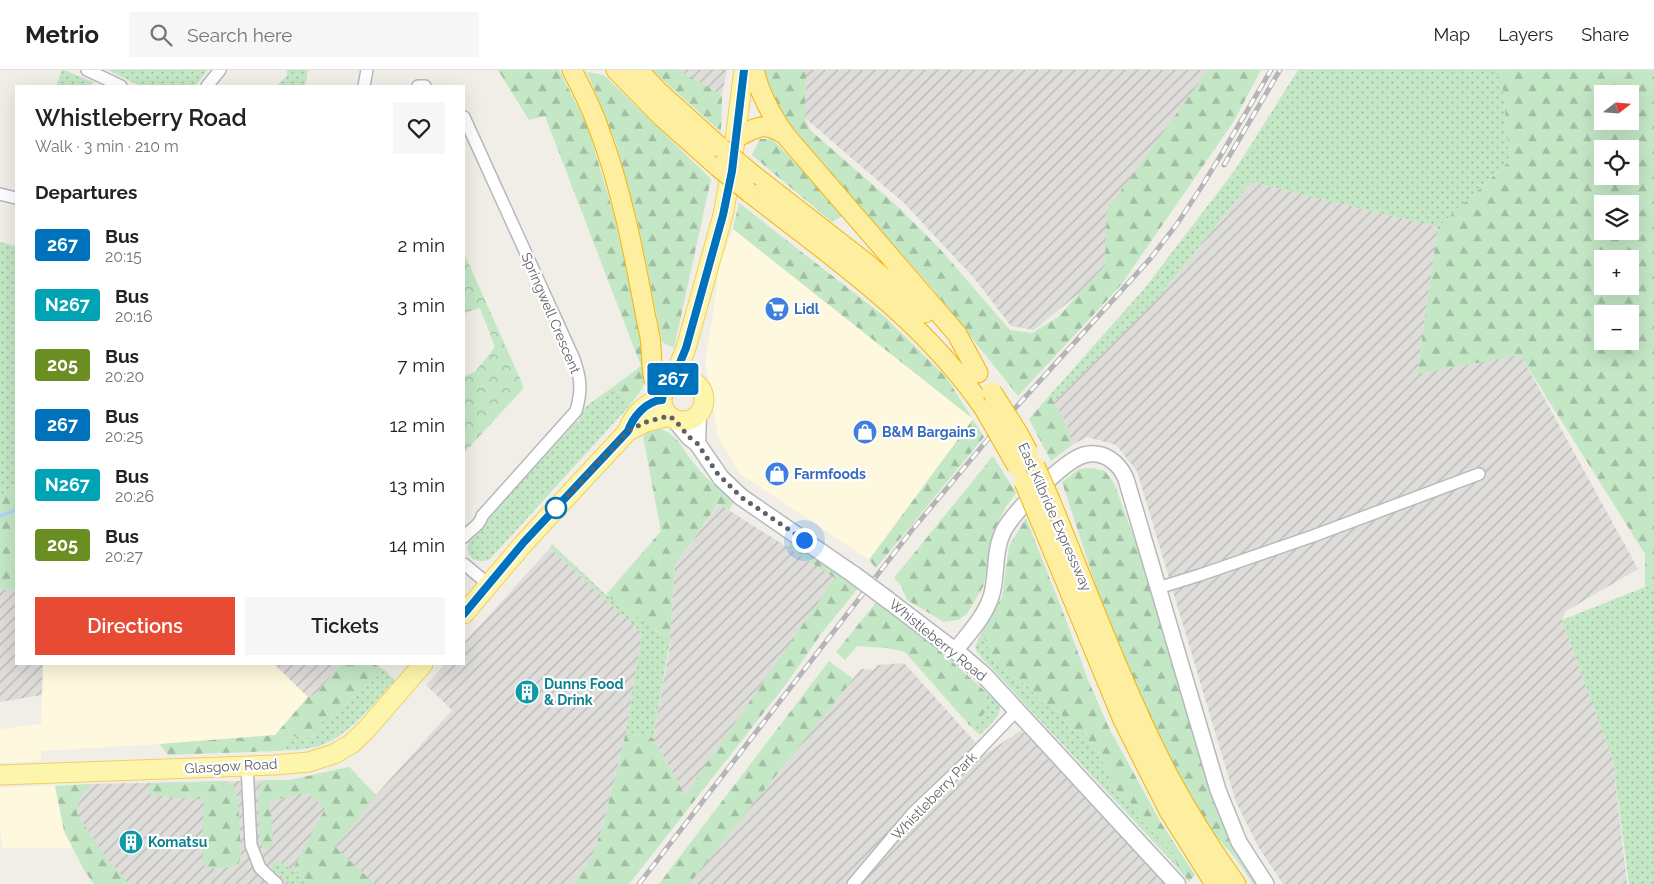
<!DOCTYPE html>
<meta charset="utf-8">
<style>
:root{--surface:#fff;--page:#f6f6f6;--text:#222;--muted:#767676;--line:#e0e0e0;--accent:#e84b34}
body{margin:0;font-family:Raleway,sans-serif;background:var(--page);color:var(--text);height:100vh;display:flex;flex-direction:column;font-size:19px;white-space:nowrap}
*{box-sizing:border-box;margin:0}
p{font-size:16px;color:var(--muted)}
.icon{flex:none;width:28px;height:28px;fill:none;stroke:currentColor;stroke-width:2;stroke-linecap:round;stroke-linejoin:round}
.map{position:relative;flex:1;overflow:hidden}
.details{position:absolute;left:15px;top:15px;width:450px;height:580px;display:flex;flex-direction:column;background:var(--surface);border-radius:0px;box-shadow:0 5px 20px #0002}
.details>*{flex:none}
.badge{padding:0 10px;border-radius:4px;font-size:18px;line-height:32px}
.needle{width:32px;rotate:73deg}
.tools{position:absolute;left:1594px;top:15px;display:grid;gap:10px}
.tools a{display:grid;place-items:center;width:45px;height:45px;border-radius:0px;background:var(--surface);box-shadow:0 5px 20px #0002;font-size:25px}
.you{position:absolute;width:25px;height:25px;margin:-12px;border:4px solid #fff;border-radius:50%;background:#1a73e8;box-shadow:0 0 0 8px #1a73e833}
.map>.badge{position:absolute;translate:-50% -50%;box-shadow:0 0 0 2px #fff}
h2{padding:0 20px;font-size:19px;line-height:45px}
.round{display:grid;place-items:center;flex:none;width:52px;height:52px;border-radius:0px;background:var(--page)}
.summary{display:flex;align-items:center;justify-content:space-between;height:85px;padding:0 20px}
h1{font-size:24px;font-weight:600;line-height:38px}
.primary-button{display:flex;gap:10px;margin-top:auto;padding:10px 20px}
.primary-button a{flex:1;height:58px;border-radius:0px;background:var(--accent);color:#fff;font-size:20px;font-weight:600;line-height:58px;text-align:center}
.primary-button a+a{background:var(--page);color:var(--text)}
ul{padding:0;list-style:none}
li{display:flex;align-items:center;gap:15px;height:60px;padding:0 20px}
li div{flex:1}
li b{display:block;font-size:19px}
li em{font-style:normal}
li .badge{min-width:55px;font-weight:700;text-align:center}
header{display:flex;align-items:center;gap:30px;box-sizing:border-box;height:70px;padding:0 25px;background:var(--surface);border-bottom:1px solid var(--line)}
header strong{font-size:24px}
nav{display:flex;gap:28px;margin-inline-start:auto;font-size:18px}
.search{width:350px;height:45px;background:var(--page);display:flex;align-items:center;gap:12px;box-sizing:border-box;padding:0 18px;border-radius:0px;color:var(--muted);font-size:19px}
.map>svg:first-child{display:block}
.commercial{fill:#fef8de}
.industrial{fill:url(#industrial-furrows)}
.grass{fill:url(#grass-dots)}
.forest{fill:url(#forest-firs);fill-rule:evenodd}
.park{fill:url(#park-crowns)}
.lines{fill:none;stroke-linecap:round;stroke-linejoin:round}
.stream{stroke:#a8d4fe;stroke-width:3}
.minor-casing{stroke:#b7b8bd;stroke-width:14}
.tertiary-casing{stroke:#b7b8bd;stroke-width:18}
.secondary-casing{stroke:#b5b8be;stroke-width:19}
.primary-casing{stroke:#f1cf5f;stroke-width:21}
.trunk-casing{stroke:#f4b502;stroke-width:21}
.minor{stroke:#fff;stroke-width:11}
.tertiary{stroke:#fff;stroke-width:15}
.secondary{stroke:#fff;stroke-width:16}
.primary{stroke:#fef5ad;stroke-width:19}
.trunk{stroke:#fdeea0;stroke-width:19}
.rail-casing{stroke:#b5b5b7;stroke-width:5}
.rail{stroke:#fff;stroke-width:3;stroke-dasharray:9;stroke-linecap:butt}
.secondary-bridge-casing{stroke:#b5b8be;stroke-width:19;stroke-linecap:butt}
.trunk-bridge-casing{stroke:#f4b502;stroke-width:21;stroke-linecap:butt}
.secondary-bridge{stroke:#fff;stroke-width:16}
.trunk-bridge{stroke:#fdeea0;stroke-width:19}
.line-casing{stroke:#fff;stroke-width:11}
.line{stroke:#0072bc;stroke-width:8}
.walk{stroke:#5e6167;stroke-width:5;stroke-dasharray:0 9}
.stop-dot{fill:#fff;stroke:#0072bc;stroke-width:2.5}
.labels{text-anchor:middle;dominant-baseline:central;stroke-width:4.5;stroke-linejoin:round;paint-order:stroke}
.shop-label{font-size:14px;font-weight:bold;fill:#366cbe;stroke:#fff;text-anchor:start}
.street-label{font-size:14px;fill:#5e6167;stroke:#fff}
.culture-label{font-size:14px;font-weight:bold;fill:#0d838f;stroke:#fff;text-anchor:start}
</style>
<header>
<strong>Metrio</strong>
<div class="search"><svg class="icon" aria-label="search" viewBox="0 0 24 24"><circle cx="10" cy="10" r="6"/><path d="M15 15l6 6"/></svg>Search here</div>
<nav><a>Map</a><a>Layers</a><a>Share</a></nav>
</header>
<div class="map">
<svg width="1654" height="814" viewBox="0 0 1654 814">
<defs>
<pattern id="industrial-furrows" width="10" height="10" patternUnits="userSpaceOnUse" patternTransform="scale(1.25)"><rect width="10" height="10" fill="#dfddd9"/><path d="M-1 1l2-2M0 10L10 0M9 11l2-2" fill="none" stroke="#b8b7b4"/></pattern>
<pattern id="grass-dots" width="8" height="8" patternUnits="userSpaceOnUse" patternTransform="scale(1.25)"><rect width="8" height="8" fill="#c4e7c5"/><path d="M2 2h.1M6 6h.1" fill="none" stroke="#a2bfa4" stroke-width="1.8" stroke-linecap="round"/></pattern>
<pattern id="forest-firs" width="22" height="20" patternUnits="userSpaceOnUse" patternTransform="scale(1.25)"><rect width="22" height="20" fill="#c4e7c5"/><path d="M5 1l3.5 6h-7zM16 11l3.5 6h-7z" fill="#a2bfa4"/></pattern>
<pattern id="park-crowns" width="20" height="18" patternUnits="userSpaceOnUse" patternTransform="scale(1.25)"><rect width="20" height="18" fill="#c4e7c5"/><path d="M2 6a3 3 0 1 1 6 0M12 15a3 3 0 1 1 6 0" fill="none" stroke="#a2bfa4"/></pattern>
</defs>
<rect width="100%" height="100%" fill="#f0eee7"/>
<path class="commercial" d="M734,159L974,349L869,490L739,403L718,366L705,292L717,218L716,201Z
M43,594H274L308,627L275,665L160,674L41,681V691L0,693V659L41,654Z
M55,715L64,761L72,778H3L0,761V718Z"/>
<path class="industrial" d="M679,0H727L722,25Z
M806,0H1248L1109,199L1034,260L1011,256L974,208L904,133L805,48Z
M1251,112L1438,157L1417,304L1520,284L1638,499L1566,541L1562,550L1613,691L1627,814H1283L1259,778L1236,732L1137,401L1116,375L1087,367L1072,375L1068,358L1054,332L1158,228Z
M719,434L836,508L685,725L653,668L669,582L675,495Z
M550,478L642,563L626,662L603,756L591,789L573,814H129L106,788L77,744L79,728L88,721V714L290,710L349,697L376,725L452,640L426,615L445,594H464V573Z
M0,519L16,521V594H43L42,625L0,632Z
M904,593L986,684L1021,660L1084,720L1166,814H688L765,715L861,599L873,600L878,595Z
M274,594H341L317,623L308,627Z"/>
<path class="grass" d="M62,0H64L93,12L90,16H56Z
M108,0H208L195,16H140Z
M287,0H308L305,16H276L287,6Z
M1298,0H1501L1510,91L1438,157L1251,112L1158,228L1054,332L1050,325L1144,219L1235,100Z
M0,172L16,176V414L0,429Z
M613,317L631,334L490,489C480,494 466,490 468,476C468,471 472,466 475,461L570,359L575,350L578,352L585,337Z
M552,474L606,525L670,570L653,668L626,662L642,563L550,478Z
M1645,517H1654V814H1629L1613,691L1562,550Z
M982,562L995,594L1029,617L1041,632L1061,643L1069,659L1084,663L1111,706V715L1123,727L1137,738V746L1173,783L1178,798L982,588L977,582L975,576Z
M384,600L395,610C374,633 349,666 319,676C305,680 291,680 277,681L291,666L307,668L317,662L327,659L321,652L350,631Z
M987,623C990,627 997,631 999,635C1004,645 986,658 980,665L970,656L986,642Z
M276,789L313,814H291L273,800L272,796Z"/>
<path class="forest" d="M498,0H559L587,55L614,145L638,247L646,297V308L642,319L631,334L613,317L641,296L545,46L529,50Z
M652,0H679L722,25L721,62Z
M765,0H806L805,48L810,60L896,135L940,179L1010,260L1032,263L1058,247L1105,195L1107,140L1208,0H1261L1234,51L1121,215L1018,326L932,218L852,128L799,71L769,25Z
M1501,0H1654V517H1645V484L1520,285L1417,304L1438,157L1510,91ZM1602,24H1630V51H1602ZM1602,79H1630V106H1602ZM1602,134H1630V161H1602ZM1602,189H1630V216H1602ZM1602,244H1630V271H1602Z
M587,2L604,5L711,109L674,278L662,272L638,153L616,73Z
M760,69H772L845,144L832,152L752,85Z
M739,133L885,247L946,307L984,367L876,498L869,490L973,349L733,159Z
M1050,325L1068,358L1072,375L1051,391L1029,349Z
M661,359C679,366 684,382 696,396C707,410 721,420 734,431L729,440L718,434L675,495L670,570L606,525L661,461L643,366L653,360Z
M993,386L1016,423L1007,435L993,462L990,489L983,517L967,544L958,550L944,552L907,530L901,515L894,508Z
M1092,398L1105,401L1114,413L1260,814H1253L1237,790L1215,765L1190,727L1156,660L1104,541L1062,412L1079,399Z
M16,414V521L0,519V429Z
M1026,448L1066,550L1088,610L1110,660L1161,753L1195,805L1189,812L1178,798L1173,783L1137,746V738L1123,727L1111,715V706L1084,663L1069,659L1061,643L1041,632L1029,617L995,594L982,562L988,548L1002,528L1009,476Z
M791,473L859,517L821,564L787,613L629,814H573L591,789L603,756L626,662L653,668L685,725L835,508L788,478Z
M878,530L954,593L987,623L986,642L970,656L905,582L886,578L857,576L845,590L836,582Z
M829,591L853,609L689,814H659Z
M341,594H375L384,600L350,631L321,652L327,659L325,661L317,662L307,668L291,666L277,681L168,685L160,674L275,665L308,627L317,623Z
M349,697L376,725L335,777L375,814H313L293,799L325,739L307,723L270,731L273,772L272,776L268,779L263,777L260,773L258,728L262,710H290Z
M223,711L233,715L238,728L241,785L239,793L232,797L210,799L205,796L202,792L204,729L173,728L149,724L150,713Z
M88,714V721L79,728L77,744L106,788L129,814H94L84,800L64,761L55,716Z"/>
<path class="park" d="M464,183L522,313L523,319L464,383V306L475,302L495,277L480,238L464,243Z"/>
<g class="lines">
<path class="stream" d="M0,446L16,440"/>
<defs>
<path id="minor" d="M87,0L121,16
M207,16L220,0
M364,16L367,0
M418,16H425
M464,47L574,289C581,309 582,320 576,341L482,446C480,456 470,459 464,467
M0,124L16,128
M464,494L488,514
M1158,518L1200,505L1313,466L1479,404
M247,696L251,775L260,798L277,814
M853,814L913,743L974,685L1017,640"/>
<path id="tertiary" d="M955,581C968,564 984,548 991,527C998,505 993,481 1004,460C1015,441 1063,391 1084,385C1103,380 1119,392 1126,409L1218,720L1239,772L1266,814"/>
<path id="secondary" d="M675,350L689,367L697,373L721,408L741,427L853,504
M697,373L698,345
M888,530L963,587L983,604L1177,814"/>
<path id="primary" d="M662 330a21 21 0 1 1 42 0a21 21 0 1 1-42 0Z
M672,312L686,278L723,145L731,101L744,0
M628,360C633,346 646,331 662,330
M464,544L524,473L628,361L646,352L669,346
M0,705L274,695L309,692L321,688L334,684L351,674L366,660L423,594"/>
<path id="trunk" d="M572,0C582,19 592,39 599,59C622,120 634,184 646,248C648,257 651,268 651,278C653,295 649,310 663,324
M616,0L663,48L718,97
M638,0L658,21L721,78
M754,0C760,25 771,45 786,66L957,264L978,303
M736,68C756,57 765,51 785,65
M752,104L865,192L925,243
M750,123C835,189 924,250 985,340
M1050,430C1088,522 1122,616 1168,705C1188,742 1211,779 1236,814
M1045,462L1123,650L1169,741L1215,814"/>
</defs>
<use href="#minor" class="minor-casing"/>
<use href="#tertiary" class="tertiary-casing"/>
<use href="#secondary" class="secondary-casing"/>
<use href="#primary" class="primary-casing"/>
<use href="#trunk" class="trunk-casing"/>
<use href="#minor" class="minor"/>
<use href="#tertiary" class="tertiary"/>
<use href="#secondary" class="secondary"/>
<use href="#primary" class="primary"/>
<use href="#trunk" class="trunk"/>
<defs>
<path id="rail" d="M1224,95L1280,0
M639,814L912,460L999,356L1150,189L1177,154L1202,116L1224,80L1271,0"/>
</defs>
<use href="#rail" class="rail-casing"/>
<use href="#rail" class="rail"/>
<defs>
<path id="secondary-bridge" d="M853,504L888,530"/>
<path id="trunk-bridge" d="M721,78L752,104
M718,97L750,123
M992,322L1018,363L1028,382
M985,340L1017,396
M1035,396L1050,430
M1024,412L1045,462"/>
</defs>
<use href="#secondary-bridge" class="secondary-bridge-casing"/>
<use href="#trunk-bridge" class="trunk-bridge-casing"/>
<use href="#secondary-bridge" class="secondary-bridge"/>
<use href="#trunk-bridge" class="trunk-bridge"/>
</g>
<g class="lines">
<defs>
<path id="line" d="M464,544L524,472L628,361C633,347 646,331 662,330L663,324L666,317L672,312L686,278L723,145L732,101L744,0"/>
</defs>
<use href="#line" class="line-casing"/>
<use href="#line" class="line"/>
<path class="walk" d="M556,438L628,361L646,352L669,346L675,350L689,367L697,373L717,403L741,427L804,470"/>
</g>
<defs>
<symbol id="supermarket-disc" viewBox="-11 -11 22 22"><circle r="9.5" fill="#3f7fe0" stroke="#fff"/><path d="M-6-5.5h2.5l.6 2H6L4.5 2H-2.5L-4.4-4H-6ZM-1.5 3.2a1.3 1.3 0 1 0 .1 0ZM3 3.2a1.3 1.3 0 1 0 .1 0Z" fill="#fff"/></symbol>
<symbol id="shop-disc" viewBox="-11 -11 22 22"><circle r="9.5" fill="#3f7fe0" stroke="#fff"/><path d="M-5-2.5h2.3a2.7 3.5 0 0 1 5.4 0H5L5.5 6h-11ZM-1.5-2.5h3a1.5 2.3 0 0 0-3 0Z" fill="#fff"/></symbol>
<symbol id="building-disc" viewBox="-11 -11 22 22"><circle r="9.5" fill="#0f9aa8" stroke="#fff"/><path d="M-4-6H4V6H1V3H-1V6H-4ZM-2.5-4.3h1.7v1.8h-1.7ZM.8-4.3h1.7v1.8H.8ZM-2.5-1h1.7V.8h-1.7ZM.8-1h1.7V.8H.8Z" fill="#fff"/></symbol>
</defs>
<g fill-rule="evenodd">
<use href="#supermarket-disc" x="763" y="225" width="28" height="28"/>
<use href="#shop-disc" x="851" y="348" width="28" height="28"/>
<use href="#shop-disc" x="763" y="390" width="28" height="28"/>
<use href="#building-disc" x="513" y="608" width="28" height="28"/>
<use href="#building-disc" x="117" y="758" width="28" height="28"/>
</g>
<circle class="stop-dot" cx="556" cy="438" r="10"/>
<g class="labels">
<g class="shop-label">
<text x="794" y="239">Lidl</text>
<text x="882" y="362">B&amp;M Bargains</text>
<text x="794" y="404">Farmfoods</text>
</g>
<g class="street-label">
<text transform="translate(551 243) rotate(67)">Springwell Crescent</text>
<text transform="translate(1055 447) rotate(66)">East Kilbride Expressway</text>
<text transform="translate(938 570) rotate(39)">Whistleberry Road</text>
<text transform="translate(231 696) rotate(-3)">Glasgow Road</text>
<text transform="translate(934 726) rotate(-46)">Whistleberry Park</text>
</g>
<g class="culture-label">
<text x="544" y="614">Dunns Food<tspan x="544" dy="16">&amp; Drink</tspan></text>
<text x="148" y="772">Komatsu</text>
</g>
</g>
</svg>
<div class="tools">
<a><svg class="needle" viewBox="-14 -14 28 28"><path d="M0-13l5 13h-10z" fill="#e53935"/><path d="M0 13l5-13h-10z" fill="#767676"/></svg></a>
<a><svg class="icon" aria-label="locate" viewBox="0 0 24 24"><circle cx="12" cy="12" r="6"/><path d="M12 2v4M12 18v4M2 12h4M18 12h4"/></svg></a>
<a><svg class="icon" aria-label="layers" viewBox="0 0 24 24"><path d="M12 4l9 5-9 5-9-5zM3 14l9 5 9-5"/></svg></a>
<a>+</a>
<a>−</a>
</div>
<div class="you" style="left:804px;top:470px"></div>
<b class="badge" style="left:673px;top:309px;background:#0072bc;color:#fff">267</b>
<section class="details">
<div class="summary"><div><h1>Whistleberry Road</h1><p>Walk · 3 min · 210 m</p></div><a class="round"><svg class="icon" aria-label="heart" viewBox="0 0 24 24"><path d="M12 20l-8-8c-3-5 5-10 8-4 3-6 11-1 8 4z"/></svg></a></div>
<h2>Departures</h2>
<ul>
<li><span class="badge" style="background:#0072bc;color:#fff">267</span><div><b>Bus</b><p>20:15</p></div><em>2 min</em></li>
<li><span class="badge" style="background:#00a3b4;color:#fff">N267</span><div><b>Bus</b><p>20:16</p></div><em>3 min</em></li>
<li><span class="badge" style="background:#6b8e23;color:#fff">205</span><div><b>Bus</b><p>20:20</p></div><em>7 min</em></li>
<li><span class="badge" style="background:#0072bc;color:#fff">267</span><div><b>Bus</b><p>20:25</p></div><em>12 min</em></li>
<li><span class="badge" style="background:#00a3b4;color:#fff">N267</span><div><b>Bus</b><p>20:26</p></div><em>13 min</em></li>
<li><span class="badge" style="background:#6b8e23;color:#fff">205</span><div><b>Bus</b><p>20:27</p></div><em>14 min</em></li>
</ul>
<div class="primary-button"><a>Directions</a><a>Tickets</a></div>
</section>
</div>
